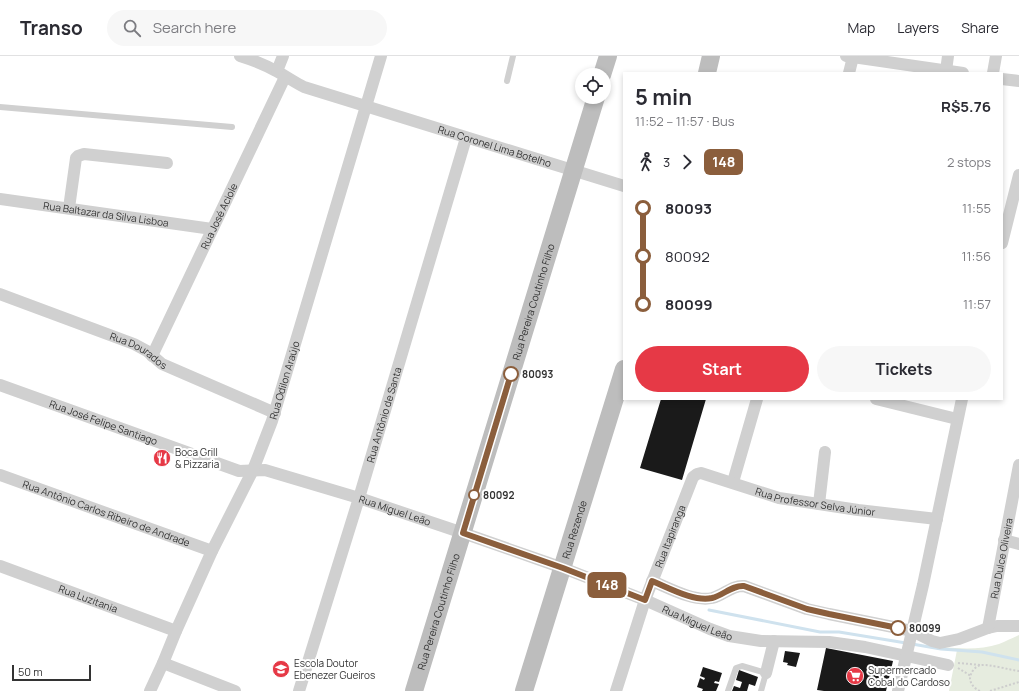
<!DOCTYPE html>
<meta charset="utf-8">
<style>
:root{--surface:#fff;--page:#f7f7f7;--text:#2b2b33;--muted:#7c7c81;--line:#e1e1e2;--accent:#e63946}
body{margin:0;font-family:Manrope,sans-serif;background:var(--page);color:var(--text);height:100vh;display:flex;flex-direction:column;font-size:15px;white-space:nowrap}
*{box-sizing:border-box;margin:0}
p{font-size:13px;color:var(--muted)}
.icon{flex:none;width:22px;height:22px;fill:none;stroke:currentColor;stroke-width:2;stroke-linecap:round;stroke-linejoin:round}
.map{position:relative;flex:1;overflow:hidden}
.details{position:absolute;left:623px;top:16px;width:380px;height:328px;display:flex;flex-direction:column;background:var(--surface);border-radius:0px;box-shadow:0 2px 6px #0003}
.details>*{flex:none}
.badge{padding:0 8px;border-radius:6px;font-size:14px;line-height:26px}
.fabs{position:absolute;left:575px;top:12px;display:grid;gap:8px}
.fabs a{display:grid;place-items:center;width:36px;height:36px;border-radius:50%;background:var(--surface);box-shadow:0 2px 6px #0003;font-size:20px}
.scale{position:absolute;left:12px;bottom:10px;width:79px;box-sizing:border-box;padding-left:4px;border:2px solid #333;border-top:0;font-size:11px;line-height:14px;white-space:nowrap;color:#333;-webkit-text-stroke:3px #fff;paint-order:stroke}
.map>.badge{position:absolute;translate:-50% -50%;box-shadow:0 0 0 2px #fff}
.legs{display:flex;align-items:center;gap:6px;height:44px;padding:0 12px;font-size:13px}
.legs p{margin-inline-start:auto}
.headline{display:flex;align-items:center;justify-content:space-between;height:68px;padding:0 12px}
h1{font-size:22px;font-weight:700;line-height:30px}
.primary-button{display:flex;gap:8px;margin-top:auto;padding:8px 12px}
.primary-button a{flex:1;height:46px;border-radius:24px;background:var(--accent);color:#fff;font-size:16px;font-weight:700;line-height:46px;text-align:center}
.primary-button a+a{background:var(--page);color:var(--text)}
ul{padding:0 12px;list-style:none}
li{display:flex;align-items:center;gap:14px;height:48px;font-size:15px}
li i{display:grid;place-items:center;width:6px;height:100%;margin:0 5px;background:currentColor}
li i::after{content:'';width:10px;height:10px;margin:-5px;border:3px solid;border-radius:50%;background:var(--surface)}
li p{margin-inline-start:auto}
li:first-child i{background:linear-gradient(#0000 50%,currentColor 0)}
li:last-child i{background:linear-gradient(currentColor 50%,#0000 0)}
header{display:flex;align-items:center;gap:24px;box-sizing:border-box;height:56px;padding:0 20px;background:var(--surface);border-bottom:1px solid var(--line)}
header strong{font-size:19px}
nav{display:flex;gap:22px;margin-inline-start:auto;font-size:14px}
.search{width:280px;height:36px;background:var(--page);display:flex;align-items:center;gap:10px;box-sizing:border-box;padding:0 14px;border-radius:22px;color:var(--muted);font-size:15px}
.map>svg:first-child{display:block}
.green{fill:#e6ecdf}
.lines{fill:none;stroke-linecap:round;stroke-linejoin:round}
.stream{stroke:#cfe2ee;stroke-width:3}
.building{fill:#1a1a1a}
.path{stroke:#cdcdcd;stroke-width:2;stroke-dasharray:2 2;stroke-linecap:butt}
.lane{stroke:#d0d0d0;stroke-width:6}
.street{stroke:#d0d0d0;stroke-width:12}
.secondary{stroke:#bdbdbd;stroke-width:18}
.line-1-casing{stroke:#fff;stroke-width:9}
.line-1{stroke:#8b5e3c;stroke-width:6}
.stop-1-dot{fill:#fff;stroke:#8b5e3c;stroke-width:2}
.labels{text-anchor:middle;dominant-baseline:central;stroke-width:4;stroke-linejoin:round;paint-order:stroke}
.street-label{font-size:10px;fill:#333;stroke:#fff}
.stop-label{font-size:10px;font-weight:bold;fill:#333;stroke:#fff;text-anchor:start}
.poi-label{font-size:10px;fill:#333;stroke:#fff;text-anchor:start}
</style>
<header>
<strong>Transo</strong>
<div class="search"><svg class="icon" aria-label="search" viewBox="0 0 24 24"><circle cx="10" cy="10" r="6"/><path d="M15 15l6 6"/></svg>Search here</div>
<nav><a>Map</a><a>Layers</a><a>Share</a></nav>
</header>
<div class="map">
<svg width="1019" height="635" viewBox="0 0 1019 635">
<rect width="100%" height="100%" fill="#fff"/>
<path class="green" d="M1019,579V635H949L957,594L920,589C945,591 975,596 999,588C1006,585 1012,582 1019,579Z"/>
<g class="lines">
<path class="stream" d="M709,554L820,576H839L906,587
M912,588L941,593L982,596L1019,604"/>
</g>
<path class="building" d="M661,343H706L682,424L640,412Z
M826,592L893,605L886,635H824L817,634Z
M785,595L800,597L796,611L787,609L788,607L783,606Z
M703,611L722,617L719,626L715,625L714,627L719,628L716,635H702L703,633L697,631L700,622L704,624L705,622L700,620Z
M739,614L758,621L755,630L749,628L747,635H732L734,630L740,632L742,626L736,624Z"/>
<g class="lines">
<path class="path" d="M958,607L981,609
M958,612L971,620
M980,635C975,633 971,629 970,623C970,617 975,610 981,609C989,608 1010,614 1019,615
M990,635L1019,626"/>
<path class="lane" d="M507,25L513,0
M0,51L232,71
M728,635L736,612L742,610L766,617L761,635"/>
<g class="street">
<path id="s1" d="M240,0C253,4 265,9 276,15C286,20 294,26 304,31L624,130"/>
<path d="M846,0L963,17"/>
<path d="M277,15L283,0"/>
<path d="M946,15L948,0"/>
<path d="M849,17L853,1"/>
<path d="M993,17L996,0"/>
<path d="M1002,23L1019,25"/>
<path id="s2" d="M0,143L212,173"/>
<path d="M69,152L76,102L78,100L84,98L167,107"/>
<path d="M1002,187L1019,119"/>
<path id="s3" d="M0,238L134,288L147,295L162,308L275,357"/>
<path id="s4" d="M152,300L285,21"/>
<path id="s5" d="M0,329L239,415L265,414L359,442L463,477L563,512L645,544L710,573L729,580L761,585L829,586L865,591L948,609"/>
<path d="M876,343L957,363"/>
<path id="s6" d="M0,419L212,495"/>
<path d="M733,426L757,343"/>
<path d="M819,448L825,396"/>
<path d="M1004,484L1019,488"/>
<path id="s7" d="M0,510L176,575"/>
<path d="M652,525C669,532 694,546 712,542C724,539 732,529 744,530L807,553L829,558L898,572L912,575L932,585L940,587L959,583L988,572L997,570H1019"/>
<path id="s8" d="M988,572L1019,409"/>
<path d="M163,607L235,635"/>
<path d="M766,617L774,585"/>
<path id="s9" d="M150,635L163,607L176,575L212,495L253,414L272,365L381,0"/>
<path id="s10" d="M299,635L359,442L466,82"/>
<path id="s11" d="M616,635L645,544L693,421L697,418L701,417L779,442L858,454L937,463"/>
<path d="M898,635L923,529L962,343"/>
</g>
<g class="secondary">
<path d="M707,17L711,0"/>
<path d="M602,19L608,0"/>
<path id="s12" d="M414,635L596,41"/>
<path id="s13" d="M524,635L624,313"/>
</g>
</g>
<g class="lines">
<defs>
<path id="line-1" d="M511,318L463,477L563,512L645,544L652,525C669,532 694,546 712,542C724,539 732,529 744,530L807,553L829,558L898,572"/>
</defs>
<use href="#line-1" class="line-1-casing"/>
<use href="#line-1" class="line-1"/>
</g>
<defs>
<symbol id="restaurant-disc" viewBox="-11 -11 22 22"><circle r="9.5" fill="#e63946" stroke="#fff"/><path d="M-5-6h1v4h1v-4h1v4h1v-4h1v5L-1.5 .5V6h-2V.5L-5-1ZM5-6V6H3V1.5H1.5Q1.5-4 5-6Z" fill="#fff"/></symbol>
<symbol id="school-disc" viewBox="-11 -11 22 22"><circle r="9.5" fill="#e63946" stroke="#fff"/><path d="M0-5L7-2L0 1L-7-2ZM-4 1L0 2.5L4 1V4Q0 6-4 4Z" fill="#fff"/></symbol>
<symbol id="supermarket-disc" viewBox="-11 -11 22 22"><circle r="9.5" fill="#e63946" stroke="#fff"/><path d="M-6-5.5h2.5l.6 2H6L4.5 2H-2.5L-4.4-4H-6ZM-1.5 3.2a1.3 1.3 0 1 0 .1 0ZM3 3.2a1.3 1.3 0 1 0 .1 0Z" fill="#fff"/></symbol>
</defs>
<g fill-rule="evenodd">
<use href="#restaurant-disc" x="152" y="392" width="20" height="20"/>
<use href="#school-disc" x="271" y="603" width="20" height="20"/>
<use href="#supermarket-disc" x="845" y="610" width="20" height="20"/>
</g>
<g class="stop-1-dot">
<circle cx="511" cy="318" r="7"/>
<circle cx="474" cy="439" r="5"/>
<circle cx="898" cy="572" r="7"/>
</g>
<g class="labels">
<g class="street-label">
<text stroke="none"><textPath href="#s1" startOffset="271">Rua Coronel Lima Botelho</textPath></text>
<text stroke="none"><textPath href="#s2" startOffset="107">Rua Baltazar da Silva Lisboa</textPath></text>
<text stroke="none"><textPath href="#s4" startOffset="155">Rua José Aciole</textPath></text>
<text stroke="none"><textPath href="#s12" startOffset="407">Rua Pereira Coutinho Filho</textPath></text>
<text stroke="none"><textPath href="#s3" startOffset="150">Rua Dourados</textPath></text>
<text stroke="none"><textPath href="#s9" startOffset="339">Rua Odilon Araújo</textPath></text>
<text stroke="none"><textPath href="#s10" startOffset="289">Rua Antônio de Santa</textPath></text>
<text stroke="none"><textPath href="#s5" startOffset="110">Rua José Felipe Santiago</textPath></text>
<text stroke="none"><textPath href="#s11" startOffset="355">Rua Professor Selva Júnior</textPath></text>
<text stroke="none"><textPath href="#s5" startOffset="416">Rua Miguel Leão</textPath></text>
<text stroke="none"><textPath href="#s6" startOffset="113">Rua Antônio Carlos Ribeiro de Andrade</textPath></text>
<text stroke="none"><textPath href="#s13" startOffset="169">Rua Rezende</textPath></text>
<text stroke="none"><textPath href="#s11" startOffset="164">Rua Itapiranga</textPath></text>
<text stroke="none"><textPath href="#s8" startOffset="71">Rua Dulce Oliveira</textPath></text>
<text stroke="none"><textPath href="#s7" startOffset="94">Rua Luzitania</textPath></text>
<text stroke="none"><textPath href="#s12" startOffset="83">Rua Pereira Coutinho Filho</textPath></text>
<text stroke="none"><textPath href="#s5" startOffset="739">Rua Miguel Leão</textPath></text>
</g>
<g class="stop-label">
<text x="522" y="318">80093</text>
<text x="483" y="439">80092</text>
<text x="909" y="572">80099</text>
</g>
<g class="poi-label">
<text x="175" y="396">Boca Grill<tspan x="175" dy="12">&amp; Pizzaria</tspan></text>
<text x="294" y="607">Escola Doutor<tspan x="294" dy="12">Ebenezer Gueiros</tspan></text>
<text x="868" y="614">Supermercado<tspan x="868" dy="12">Cobal do Cardoso</tspan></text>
</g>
</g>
</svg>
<div class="fabs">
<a><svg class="icon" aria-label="locate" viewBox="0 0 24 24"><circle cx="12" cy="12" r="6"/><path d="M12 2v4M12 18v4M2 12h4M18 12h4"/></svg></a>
</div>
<div class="scale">50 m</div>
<b class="badge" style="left:607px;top:529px;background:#8b5e3c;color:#fff">148</b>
<section class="details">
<div class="headline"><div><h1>5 min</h1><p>11:52 – 11:57 · Bus</p></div><b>R$5.76</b></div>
<div class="legs"><svg class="icon" aria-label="walk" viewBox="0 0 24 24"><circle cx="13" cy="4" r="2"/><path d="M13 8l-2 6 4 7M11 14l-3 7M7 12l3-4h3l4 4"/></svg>3<svg class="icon" aria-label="forward" viewBox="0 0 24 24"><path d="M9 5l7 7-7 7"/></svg><b class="badge" style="background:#8b5e3c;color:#fff">148</b><p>2 stops</p></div>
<ul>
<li><i style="color:#8b5e3c"></i><b>80093</b><p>11:55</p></li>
<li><i style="color:#8b5e3c"></i><span>80092</span><p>11:56</p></li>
<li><i style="color:#8b5e3c"></i><b>80099</b><p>11:57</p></li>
</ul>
<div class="primary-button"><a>Start</a><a>Tickets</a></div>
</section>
</div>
